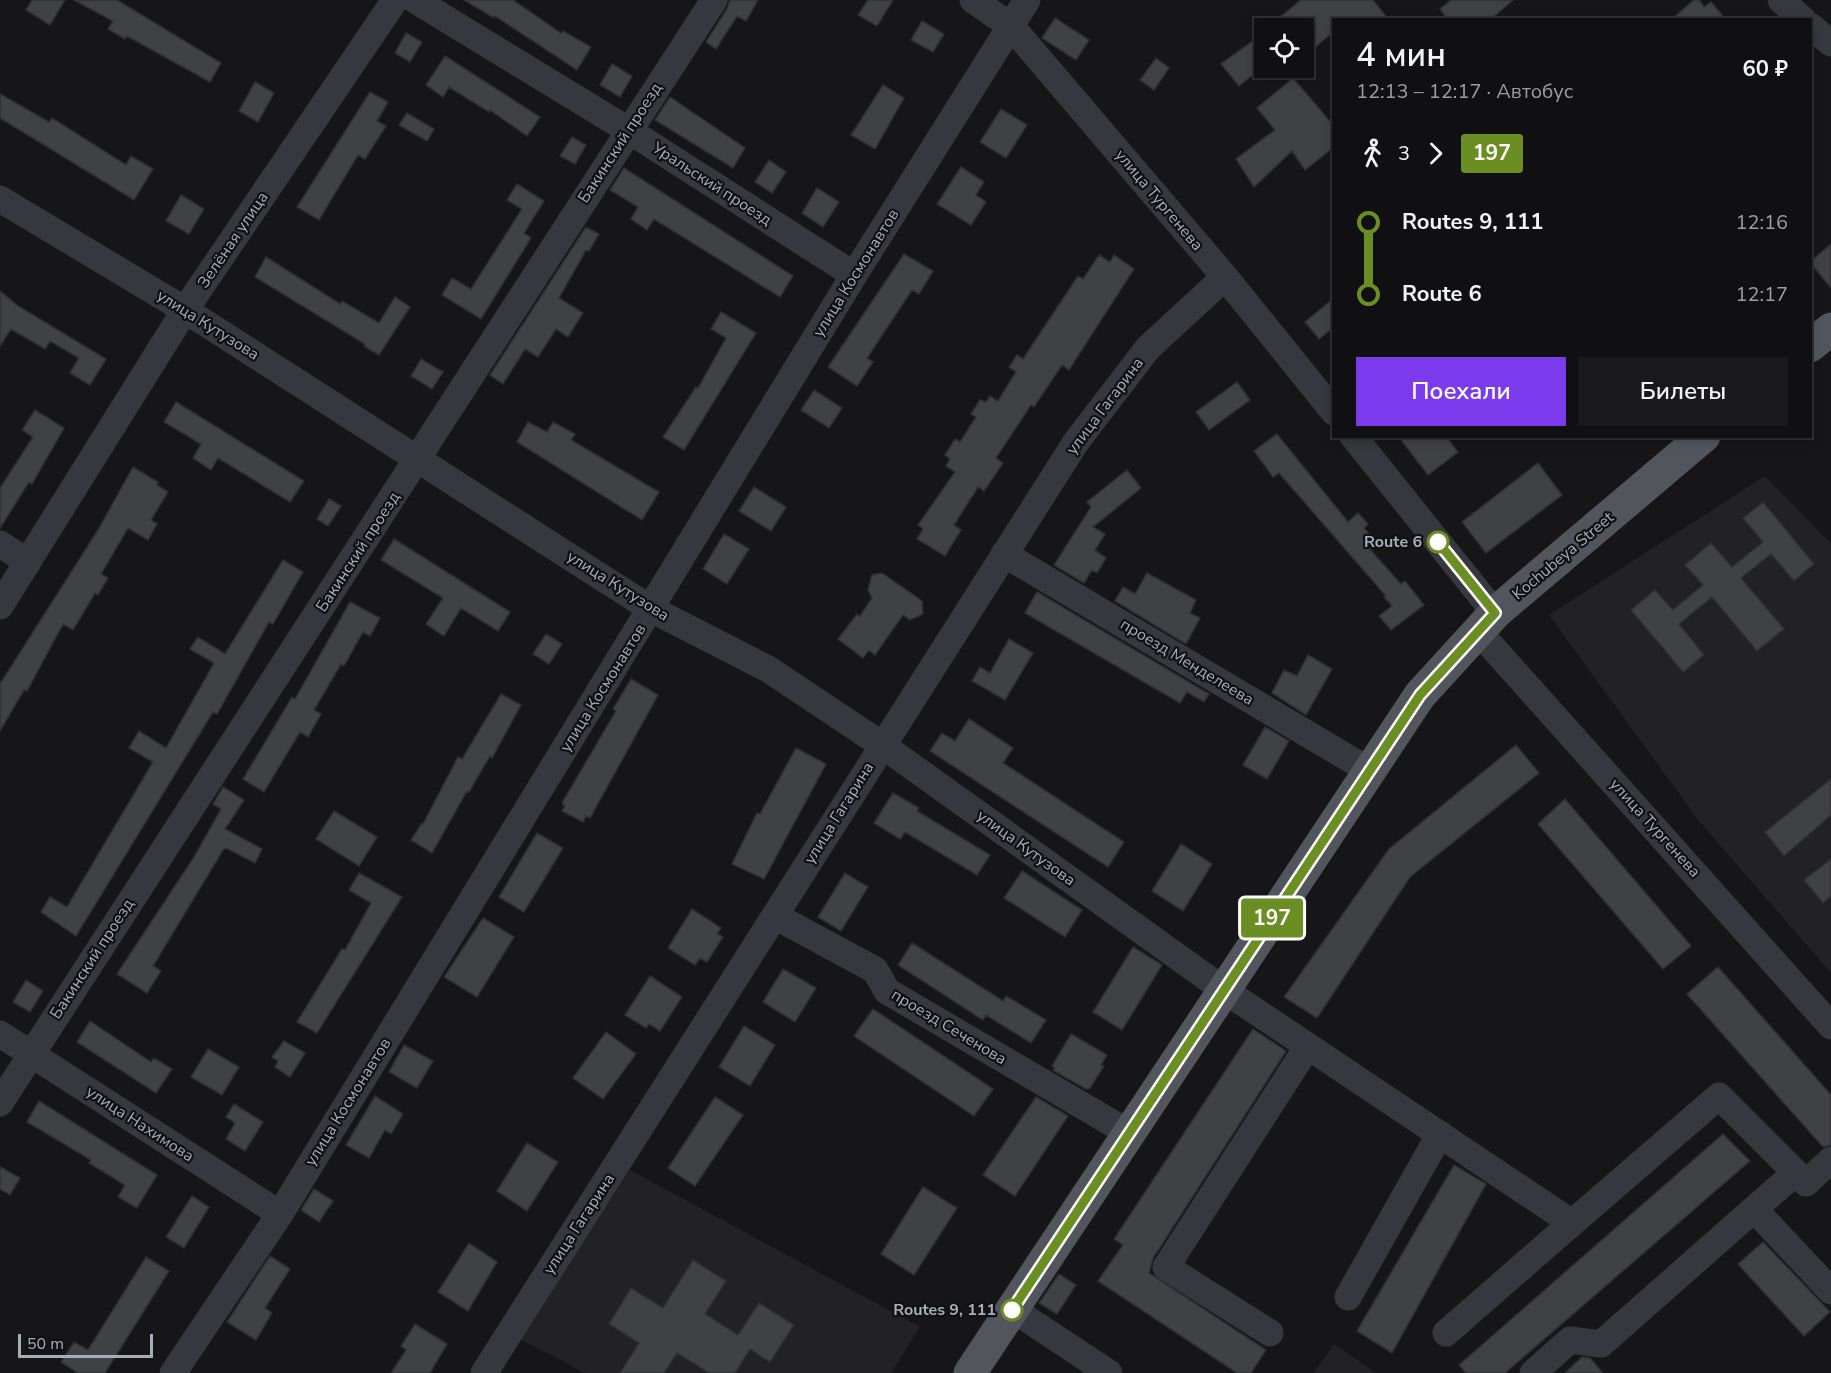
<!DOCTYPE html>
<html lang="ru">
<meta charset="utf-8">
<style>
:root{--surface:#101012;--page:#19191b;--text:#f1f3f6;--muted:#9c9d9f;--line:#303032;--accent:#7c3aed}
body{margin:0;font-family:"Nunito Sans",sans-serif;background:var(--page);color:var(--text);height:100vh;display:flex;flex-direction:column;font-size:22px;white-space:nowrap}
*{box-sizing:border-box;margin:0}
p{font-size:20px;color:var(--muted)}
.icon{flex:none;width:33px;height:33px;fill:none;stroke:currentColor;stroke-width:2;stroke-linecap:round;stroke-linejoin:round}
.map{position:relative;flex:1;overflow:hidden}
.panel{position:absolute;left:1332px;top:18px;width:480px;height:420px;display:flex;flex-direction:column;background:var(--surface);border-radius:0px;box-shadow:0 3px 9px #0003,0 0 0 2px var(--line)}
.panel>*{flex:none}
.badge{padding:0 12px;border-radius:4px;font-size:21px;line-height:39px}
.tools{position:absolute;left:1254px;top:18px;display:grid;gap:12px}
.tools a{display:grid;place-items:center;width:60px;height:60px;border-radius:0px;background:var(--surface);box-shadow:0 3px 9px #0003,0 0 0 2px var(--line);font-size:30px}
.scale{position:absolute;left:18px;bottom:15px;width:135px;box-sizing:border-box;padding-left:6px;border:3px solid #a8adb8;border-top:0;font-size:16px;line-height:21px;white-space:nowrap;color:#a8adb8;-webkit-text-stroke:4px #111113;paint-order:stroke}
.map>.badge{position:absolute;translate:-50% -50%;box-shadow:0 0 0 3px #fff}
.legs{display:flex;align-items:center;gap:9px;height:66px;padding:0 24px;font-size:20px}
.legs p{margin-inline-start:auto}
.summary{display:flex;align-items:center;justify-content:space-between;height:102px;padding:0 24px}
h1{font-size:33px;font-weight:600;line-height:45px}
.cta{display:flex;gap:12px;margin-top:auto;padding:12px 24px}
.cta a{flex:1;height:69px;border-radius:0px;background:var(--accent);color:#fff;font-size:24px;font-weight:600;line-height:69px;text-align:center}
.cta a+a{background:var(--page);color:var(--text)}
ul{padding:0 24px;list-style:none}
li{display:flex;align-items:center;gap:21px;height:72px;font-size:22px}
li i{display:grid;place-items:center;width:9px;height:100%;margin:0 8px;background:currentColor}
li i::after{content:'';width:15px;height:15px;margin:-8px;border:4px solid;border-radius:50%;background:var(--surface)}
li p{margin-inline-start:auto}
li:first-child i{background:linear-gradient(#0000 50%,currentColor 0)}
li:last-child i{background:linear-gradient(currentColor 50%,#0000 0)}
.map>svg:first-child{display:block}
.built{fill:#222225}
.building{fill:#404145;stroke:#303034;stroke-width:1.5}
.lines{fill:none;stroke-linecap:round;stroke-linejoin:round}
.minor{stroke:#37383d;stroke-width:27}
.major{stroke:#53555c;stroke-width:33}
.line-1-casing{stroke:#fff;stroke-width:14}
.line-1{stroke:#6b8e23;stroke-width:9}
.stop-1-dot{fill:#fff;stroke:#6b8e23;stroke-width:3}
.labels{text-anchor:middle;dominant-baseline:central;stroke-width:4.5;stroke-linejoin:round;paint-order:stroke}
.street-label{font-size:16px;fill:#a8adb8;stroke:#111113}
.stop-label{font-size:16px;font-weight:bold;fill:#a8adb8;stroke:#111113;text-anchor:end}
</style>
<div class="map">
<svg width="1831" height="1373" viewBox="0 0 1831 1373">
<rect width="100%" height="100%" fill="#161618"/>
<path class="built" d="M1765,476L1831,544V973L1699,821L1549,615Z
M630,1170L920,1327L891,1373H585L518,1338Z
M1334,1344L1376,1373H1313Z"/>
<path class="building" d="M32,0H65L50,25L26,10Z
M74,0H117L221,63L210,82L127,36L125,39L108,29L113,21Z
M464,0H513L561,33L563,31L591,47L577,70L495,16L494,18Z
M730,0H758L746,21L737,16L716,49L706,42L727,9Z
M868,0H893L877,26L858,15Z
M1301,0H1373L1389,20H1334V31L1304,57V28H1290L1280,17Z
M1451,0H1513L1490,20H1448L1440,9Z
M1694,0H1699L1704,7L1711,2L1726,20H1671Z
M1055,18L1089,40L1076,60L1042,38Z
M922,21L944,34L933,52L911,40Z
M406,33L422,42L410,62L395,53Z
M1264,33V66L1239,86L1221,64Z
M445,56L540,117L527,136L490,110L489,112L449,87L443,97L426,85Z
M1156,58L1169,68L1154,90L1140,80Z
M612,64L632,76L620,97L600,85Z
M1293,78L1334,126V147L1305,170L1292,151L1254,187L1236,159L1275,130L1257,108Z
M255,82L274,93L258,122L239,111Z
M883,85L904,98L875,149L851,135Z
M370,92L388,102L377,121L386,126L365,159L358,155L319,220L297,207Z
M0,94L49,122L52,118L126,165L131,156L153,169L134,200L0,118Z
M670,97L745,148L733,168L655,120Z
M1001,109L1027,125L1006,158L980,142Z
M407,113L434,129L427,141L399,125Z
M572,137L586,145L575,164L560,156Z
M769,160L786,172L772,193L755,182Z
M961,167L984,182L976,195L986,202L971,225L937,204Z
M624,168L793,276L780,297L654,219L647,230L631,219L638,207L610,190Z
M517,184L544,201L524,233L531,238L481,319L442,295L452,278L471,289L522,209L507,200Z
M817,188L839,202L823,227L802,213Z
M181,195L204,209L189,234L166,221Z
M586,227L599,234L589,251L586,250L559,298L583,313L568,337L556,329L538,357L525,349L503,384L490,375Z
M1831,244V288L1810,262Z
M904,254L933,271L919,294L912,290L867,358L873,362L857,386L828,367Z
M1099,255L1110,262L1114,255L1134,269L1069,370L1062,365L1034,407L1031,405L996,458L1003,463L984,491L978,487L954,525L961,530L945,556L917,539L923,529L918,525L955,472L946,466L950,459L945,455L955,439L960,442L976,417L971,414L980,400L986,402L990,396L998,401L1016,372L1009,367L1017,355L1023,359L1078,276L1083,279Z
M266,257L340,304L342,301L379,323L395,297L410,307L379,355L364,346L365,344L255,277Z
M0,291L18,306L106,359L90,385L70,373L79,358L50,341L45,349L11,329L0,346Z
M1334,298V327L1319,339L1305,322Z
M721,312L756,333L684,450L663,437L696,387L698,388L726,338L711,329Z
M421,359L443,372L432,389L411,376Z
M1237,382L1250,400L1209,430L1196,412Z
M814,390L842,408L829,428L801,410Z
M176,402L304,481L290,502L218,458L211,470L193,458L201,444L164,422Z
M35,410L64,428L32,484L29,482L0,528V488L33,437L22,430Z
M528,422L547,432L553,422L575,434L571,440L659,492L642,520L517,442Z
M1277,434L1348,522L1358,513L1368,524L1364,528L1372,537L1365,544L1401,584L1405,581L1424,605L1391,630L1379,616L1392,606L1384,597L1386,596L1279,473L1273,477L1254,451Z
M1398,436H1446L1458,452L1428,475Z
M1538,463L1562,495L1486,553L1462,522Z
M133,467L158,482L157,485L168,492L151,520L157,524L148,540L128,528L101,574L108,578L98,595L95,593L73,630L63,624L27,691L24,690L0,731V684L98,530Z
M1127,470L1141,488L1093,527L1105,534L1095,550L1106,558L1097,573L1092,570L1084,583L1054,565L1091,507L1087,502Z
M754,487L786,507L771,531L739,511Z
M329,499L341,506L328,526L317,519Z
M1763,502L1814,564L1794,581L1771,554L1741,578L1784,629L1757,651L1712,597L1679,624L1704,655L1683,672L1631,610L1655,590L1673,610L1703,585L1685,565L1711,543L1732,567L1763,542L1743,518Z
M724,534L749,549L727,584L703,569Z
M394,539L510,612L498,631L461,608L444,636L426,624L443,598L381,560Z
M283,560L303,572L273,624L269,622L217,714L213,712L76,936L41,912L50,897L67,907L153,762L129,748L139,731L166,748L214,663L190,649L198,637L225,654Z
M882,573L922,601L923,614L910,620L903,615L875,655L869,650L863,658L838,639L857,614L860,616L872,598L868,590L872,575Z
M1147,573L1196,600L1190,613L1200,618L1186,644L1115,601L1123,587L1135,594Z
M1037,592L1209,694L1204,702L1187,692L1180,703L1025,613Z
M350,602L380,618L370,636L363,632L344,666L341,664L314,710L321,714L308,737L300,732L264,792L243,779L292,697L295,699Z
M546,634L562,644L549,664L533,654Z
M1009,639L1033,653L1005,700L972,681L980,667L990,673Z
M1308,655L1332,669L1306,715L1272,693L1284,670L1297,676Z
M631,679L658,695L590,818L586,816L583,822L562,811L565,806L562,803L616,711L613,709Z
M501,694L521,705L492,758L490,756L469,792L467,791L432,853L411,840L422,823L423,824L458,757L462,759Z
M969,719L1013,748L1003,763L1124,842L1108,867L930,751L942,733L955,741Z
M1265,727L1289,741L1267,779L1243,765Z
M1516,745L1539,773L1410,877L1317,1018L1284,997L1389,849Z
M796,748L826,764L764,879L732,864L757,813L760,814Z
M1831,779V815L1784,856L1765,832Z
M223,787L244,800L225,829L262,849L255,863L226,848L223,850L153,966L161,971L147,993L117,974L194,857L221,809L213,804Z
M893,793L919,808L917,811L990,855L977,875L905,832L900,839L874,823Z
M1565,799L1691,946L1663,969L1538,824Z
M334,811L377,837L359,866L316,839Z
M537,833L563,848L524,912L499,897Z
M1181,844L1212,864L1183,911L1152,891Z
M1831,859V896L1823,903L1804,880Z
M1022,871L1082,910L1065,937L1004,898Z
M359,873L402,897L317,1033L297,1022L342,949L345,950L371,903L349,890Z
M845,873L868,887L841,931L818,917Z
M692,909L721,928L717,934L723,937L707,962L700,958L695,965L668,948Z
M483,918L514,937L477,997L444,977Z
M912,943L1003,1001L1006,996L1046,1020L1031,1043L986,1015L983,1020L898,965Z
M1133,947L1162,965L1122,1030L1093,1012Z
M1718,967L1831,1095V1145L1823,1147L1687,994Z
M783,969L816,988L795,1022L763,1002Z
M650,976L682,997L660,1031L649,1024L646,1028L625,1015Z
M26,980L43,991L30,1012L13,1002Z
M873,1009L993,1089L974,1116L854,1036Z
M90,1021L151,1062L154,1058L172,1069L156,1093L77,1042Z
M744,1026L775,1045L750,1086L719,1067Z
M1253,1029L1286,1051L1153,1258L1149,1273L1266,1350L1251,1373H1237L1098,1281L1123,1245L1114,1239Z
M606,1032L636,1054L603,1099L573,1078Z
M1071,1034L1107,1055L1101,1065L1104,1066L1090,1088L1086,1089L1053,1070L1055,1068L1052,1066Z
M284,1041L305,1053L290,1077L275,1067L278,1061L272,1057Z
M404,1045L433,1061L417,1088L389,1072Z
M208,1049L239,1067L222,1095L191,1077Z
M375,1096L403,1114L391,1134L385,1130L369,1158L346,1145Z
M715,1097L743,1115L695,1186L668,1168Z
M1036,1097L1068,1116L1015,1196L983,1175Z
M39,1101L157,1175L137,1208L118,1197L125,1185L89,1163L91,1160L27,1122Z
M234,1104L263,1122L245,1151L226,1139L235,1123L226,1117Z
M1723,1134L1750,1161L1505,1373H1466L1459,1365Z
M527,1143L558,1162L527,1211L497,1191Z
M1454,1165L1486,1184L1392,1353L1357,1331Z
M0,1167L20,1178L10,1195L0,1189Z
M923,1187L957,1208L914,1275L881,1254Z
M314,1189L333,1201L319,1222L301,1210Z
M192,1196L209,1207L184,1248L166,1237Z
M1763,1242L1830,1312L1804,1336L1738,1264Z
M469,1243L497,1262L468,1311L438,1292Z
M270,1256L290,1269L265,1308L272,1313L256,1340L227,1322Z
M146,1257L169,1271L105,1373H78L61,1362L74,1342L88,1350Z
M693,1260L726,1281L705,1314L738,1335L759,1303L794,1325L770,1362L750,1349L735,1373H709L677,1353L664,1373H620L639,1343L609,1324L631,1288L663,1308Z
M1059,1274L1076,1285L1057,1314L1039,1303Z
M415,1324L447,1344L430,1373H391L406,1350L401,1346Z
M1582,1357L1590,1358L1603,1373H1565Z"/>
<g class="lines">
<path class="minor" d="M415,0L628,130L854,275
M973,0L1011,26L1225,277L1334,412
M1781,0L1803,20
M1810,26L1831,43
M0,199L185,310L651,609L768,669L882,745L1224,990L1572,1223L1719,1096L1806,1183L1831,1160
M1353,436L1495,613
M0,544L28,562
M1004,554L1370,771
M0,606L185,310L395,0
M1478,631L1831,1026
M775,916L875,970L887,991L1129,1133
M0,1034L280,1214
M0,1103L714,0
M1754,1209L1831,1291
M1348,1297L1440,1134
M1012,1309L1109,1373
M1270,1333L1166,1267L1308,1046
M1446,1333L1572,1223
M173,1373L280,1214L854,275L1027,0
M484,1373L1076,442L1148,348L1225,277
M1533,1373L1570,1340L1601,1344L1795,1173"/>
<path class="major" d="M1810,346L1831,329
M970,1373L1420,695L1495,613L1704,436"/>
</g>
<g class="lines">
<defs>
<path id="line-1" d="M1012,1310L1420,695L1495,613L1438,542"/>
</defs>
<use href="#line-1" class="line-1-casing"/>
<use href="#line-1" class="line-1"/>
</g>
<g class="stop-1-dot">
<circle cx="1438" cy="542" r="10"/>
<circle cx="1012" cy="1310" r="10"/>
</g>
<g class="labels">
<g class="street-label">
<text transform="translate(620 143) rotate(-57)">Бакинский проезд</text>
<text transform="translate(712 184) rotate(33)">Уральский проезд</text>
<text transform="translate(1159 200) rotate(50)">улица Тургенева</text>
<text transform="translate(233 240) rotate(-56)">Зелёная улица</text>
<text transform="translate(856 273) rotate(-58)">улица Космонавтов</text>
<text transform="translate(208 325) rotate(32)">улица Кутузова</text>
<text transform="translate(1105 406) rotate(-53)">улица Гагарина</text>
<text transform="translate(358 552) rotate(-57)">Бакинский проезд</text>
<text transform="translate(1563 556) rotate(-40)">Kochubeya Street</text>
<text transform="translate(618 586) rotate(32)">улица Кутузова</text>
<text transform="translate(1187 662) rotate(31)">проезд Менделеева</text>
<text transform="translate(603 688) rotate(-58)">улица Космонавтов</text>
<text transform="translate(839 813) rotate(-58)">улица Гагарина</text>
<text transform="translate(1655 828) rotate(48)">улица Тургенева</text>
<text transform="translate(1026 848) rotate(36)">улица Кутузова</text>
<text transform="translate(92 959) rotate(-57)">Бакинский проезд</text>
<text transform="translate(949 1027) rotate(31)">проезд Сеченова</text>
<text transform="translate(348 1102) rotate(-58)">улица Космонавтов</text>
<text transform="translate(140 1124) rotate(33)">улица Нахимова</text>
<text transform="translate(579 1224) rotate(-57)">улица Гагарина</text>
</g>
<g class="stop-label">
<text x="1422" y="542">Route 6</text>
<text x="996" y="1310">Routes 9, 111</text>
</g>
</g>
</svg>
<div class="tools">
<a><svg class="icon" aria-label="locate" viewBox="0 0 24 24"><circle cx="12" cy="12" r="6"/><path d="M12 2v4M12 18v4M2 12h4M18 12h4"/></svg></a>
</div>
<div class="scale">50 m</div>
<b class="badge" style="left:1272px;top:918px;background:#6b8e23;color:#fff">197</b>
<section class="panel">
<div class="summary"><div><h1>4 мин</h1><p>12:13 – 12:17 · Автобус</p></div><b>60 ₽</b></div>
<div class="legs"><svg class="icon" aria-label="walk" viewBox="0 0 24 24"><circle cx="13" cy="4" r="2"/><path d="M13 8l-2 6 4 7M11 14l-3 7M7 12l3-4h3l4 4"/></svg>3<svg class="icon" aria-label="forward" viewBox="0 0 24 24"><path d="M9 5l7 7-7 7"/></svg><b class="badge" style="background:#6b8e23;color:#fff">197</b></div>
<ul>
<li><i style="color:#6b8e23"></i><b>Routes 9, 111</b><p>12:16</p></li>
<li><i style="color:#6b8e23"></i><b>Route 6</b><p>12:17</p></li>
</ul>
<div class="cta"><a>Поехали</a><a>Билеты</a></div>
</section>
</div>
